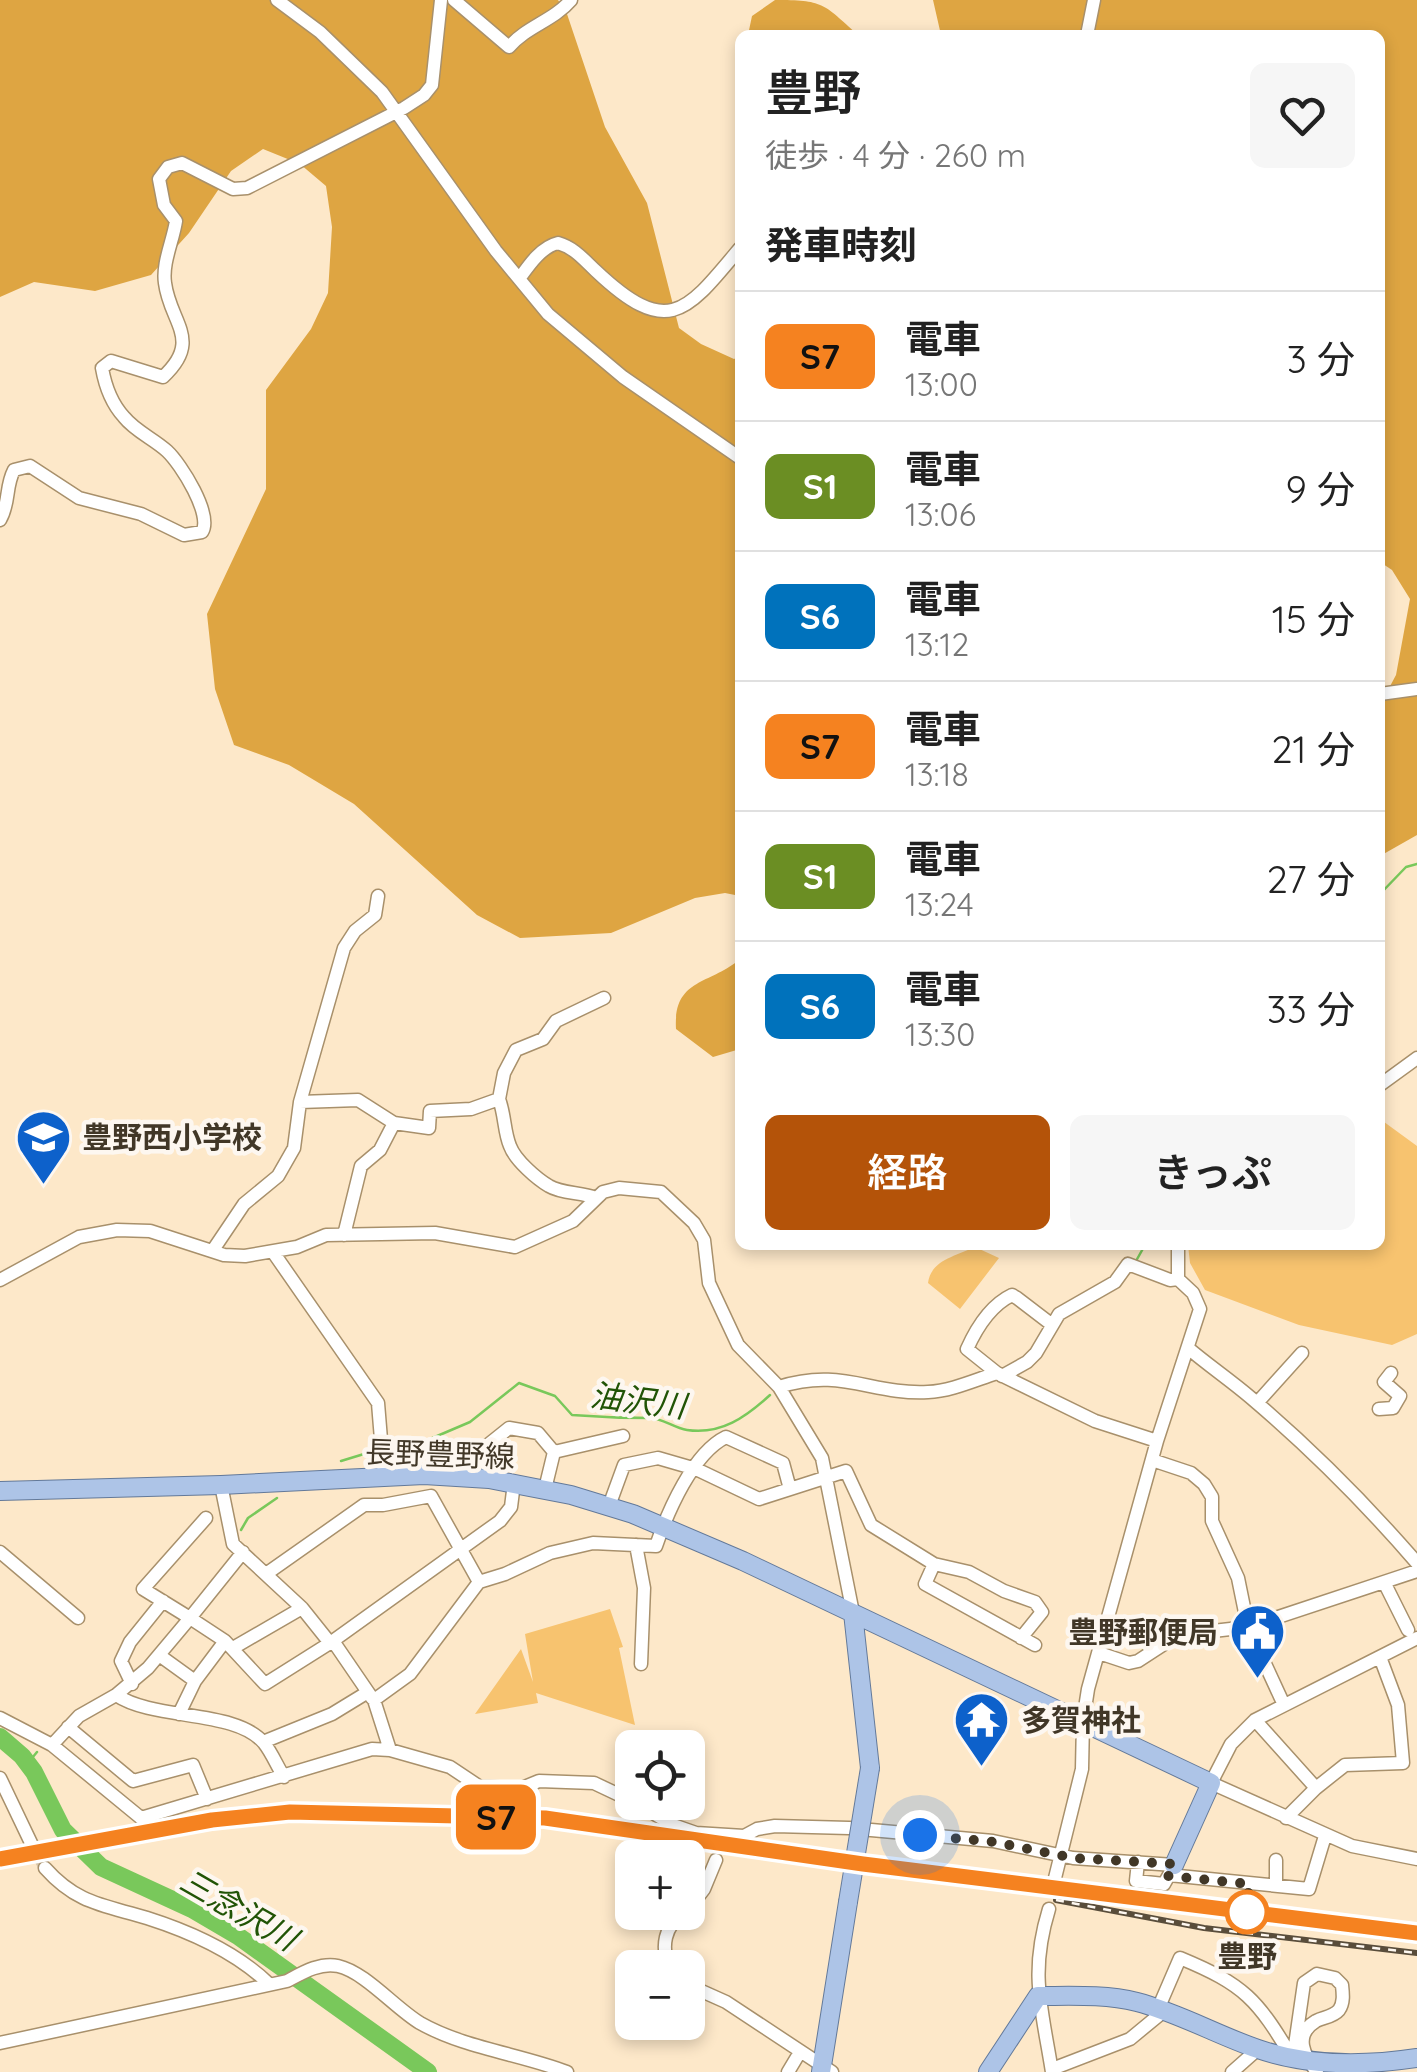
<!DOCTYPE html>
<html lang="ja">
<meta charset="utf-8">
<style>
:root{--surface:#fff;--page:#f6f6f6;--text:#222;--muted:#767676;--line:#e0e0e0;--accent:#b45309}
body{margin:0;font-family:Quicksand,"Noto Sans JP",sans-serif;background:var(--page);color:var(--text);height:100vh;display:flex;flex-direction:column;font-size:38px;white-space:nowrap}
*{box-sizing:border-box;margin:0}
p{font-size:32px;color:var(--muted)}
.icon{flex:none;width:55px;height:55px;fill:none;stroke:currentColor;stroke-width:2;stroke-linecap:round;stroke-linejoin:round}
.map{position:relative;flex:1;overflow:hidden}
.drawer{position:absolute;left:735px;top:30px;width:650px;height:1220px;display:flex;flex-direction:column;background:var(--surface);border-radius:15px;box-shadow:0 5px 15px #0003}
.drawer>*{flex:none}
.badge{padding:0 20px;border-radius:15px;font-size:35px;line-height:65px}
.tools{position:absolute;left:615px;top:1730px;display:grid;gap:20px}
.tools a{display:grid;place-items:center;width:90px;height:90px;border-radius:15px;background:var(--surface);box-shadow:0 5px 15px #0003;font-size:50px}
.you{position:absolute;width:50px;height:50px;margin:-25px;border:8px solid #fff;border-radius:50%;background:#1a73e8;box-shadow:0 0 0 15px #1a73e833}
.map>.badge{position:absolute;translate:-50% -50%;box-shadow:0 0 0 5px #fff}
h2{padding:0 30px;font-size:38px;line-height:90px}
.round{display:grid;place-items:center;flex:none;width:105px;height:105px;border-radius:15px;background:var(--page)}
.headline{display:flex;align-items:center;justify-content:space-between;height:170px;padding:0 30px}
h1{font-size:48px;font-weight:600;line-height:75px}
.primary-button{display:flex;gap:20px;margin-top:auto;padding:20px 30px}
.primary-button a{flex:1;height:115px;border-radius:15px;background:var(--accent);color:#fff;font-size:40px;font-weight:600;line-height:115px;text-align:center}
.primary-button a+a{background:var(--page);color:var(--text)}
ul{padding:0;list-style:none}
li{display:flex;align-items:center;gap:30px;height:130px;padding:0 30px;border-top:2px solid var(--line)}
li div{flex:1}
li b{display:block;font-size:38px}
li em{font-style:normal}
li .badge{min-width:110px;font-weight:700;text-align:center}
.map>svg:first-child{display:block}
.green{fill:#f7c36f}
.forest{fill:#dea542}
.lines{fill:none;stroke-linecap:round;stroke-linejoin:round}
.stream{stroke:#79c85b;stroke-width:2.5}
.river{stroke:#79c85b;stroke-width:18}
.minor-tunnel{stroke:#d7c5a9;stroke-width:12;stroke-dasharray:12 6;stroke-linecap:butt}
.minor-casing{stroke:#a8906b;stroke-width:15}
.major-casing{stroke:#637999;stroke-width:20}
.minor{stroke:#fff;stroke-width:12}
.major{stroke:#adc4e7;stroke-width:18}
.rail-casing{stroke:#594d3b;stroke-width:6}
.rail{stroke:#fdf7f0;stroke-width:2.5;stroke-dasharray:8;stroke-linecap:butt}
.major-bridge-casing{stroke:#637999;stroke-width:20;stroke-linecap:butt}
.major-bridge{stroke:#adc4e7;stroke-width:18}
.line-casing{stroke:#fff;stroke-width:22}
.line{stroke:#f58220;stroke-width:15}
.walk{stroke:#413727;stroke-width:10;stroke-dasharray:0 18}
.stop-dot{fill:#fff;stroke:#f58220;stroke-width:5}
.labels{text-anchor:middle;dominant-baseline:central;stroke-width:9;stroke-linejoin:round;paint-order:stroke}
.poi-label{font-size:30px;font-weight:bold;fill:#413727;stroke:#fdf7f0;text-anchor:start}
.street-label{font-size:30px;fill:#413727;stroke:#fdf7f0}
.stop-label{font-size:30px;font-weight:bold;fill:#413727;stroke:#fdf7f0}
.water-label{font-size:32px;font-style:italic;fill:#215406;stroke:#fdf7f0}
</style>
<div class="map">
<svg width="1417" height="2072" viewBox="0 0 1417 2072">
<rect width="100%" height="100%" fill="#fde8c9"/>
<path class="green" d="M1380,1119L1417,1146V1334L1392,1345L1299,1325L1205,1290L1190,1263L1188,1245H1380Z
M975,1247L999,1258L960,1309L928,1283C931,1260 956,1256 975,1247Z
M610,1609L623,1647L619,1648L635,1725L536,1693L538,1703L475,1714L521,1649L533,1682L525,1634Z"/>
<path class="forest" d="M0,0H558L567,14L605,127L647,203L679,328L701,344L734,359L740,356V896L725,893L695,898L611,933L520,938L477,915L354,804L289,765L234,745L215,689L207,614L266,489V390L311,329L328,293L332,227L326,186L300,164L263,149L231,171L189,233L151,275L95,291L34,282L0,297Z
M775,0C823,0 823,3 858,35H748L752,16Z
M933,0H1417V835L1380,856V705L1396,675L1410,599L1392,570L1380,562V35H941Z
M740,959V1049L713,1057L676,1029C673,978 710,985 740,959Z"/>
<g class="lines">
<path class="stream" d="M1380,894L1406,867L1417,864
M1136,1261L1145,1245
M385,1450L416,1445L470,1422L519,1383L555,1396L572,1415C598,1417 624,1418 650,1418C662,1418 674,1428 687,1430C721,1435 746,1417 770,1395
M341,1461L377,1450
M241,1530L248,1518L277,1498
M1142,1651L1175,1629L1187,1628
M28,1763L37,1752"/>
<path class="river" d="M0,1737L22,1756L34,1772L63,1830L101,1867L192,1909L238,1936L428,2072"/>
<path class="minor-tunnel" d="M32,1845L45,1868"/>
<defs>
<path id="minor" d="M277,0L320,32L382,92L496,251L548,314L623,377L740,458
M454,0L509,47C527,26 553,21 571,0
M1087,35L1094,0
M519,279C529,265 541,247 558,243C575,248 584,260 596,271C668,339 686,313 740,248
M0,520C10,503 5,487 14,470L30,466L79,498L141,514L184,535L202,532C213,515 181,464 167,451C154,439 135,431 124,417C112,404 105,385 102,368L111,361L163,377C203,340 170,323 165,283C162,263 173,241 176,221L164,205L159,179L168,167L182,163L233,189L247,188L404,108L424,95L432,85L441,0
M1380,694L1417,689
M1380,1085L1417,1058
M499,1099L504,1073L516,1050L543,1039L556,1021L604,998
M300,1102L358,1100L394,1123L429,1128L430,1111L471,1109L499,1099C505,1115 504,1132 510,1146C515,1160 537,1179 549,1186C562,1194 581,1192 596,1198
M344,1235L361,1166L380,1150L394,1123
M213,1250L244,1204L278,1176L294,1148L300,1102L344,948L355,931L375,915L378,896
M273,1252L378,1403L384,1476
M0,1280L79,1237L117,1230L150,1231L224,1255L245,1256L297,1247L326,1235L435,1233L515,1247L573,1221L603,1192L619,1188L661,1192L694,1223L704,1240L709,1283L738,1345L779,1387L822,1458L853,1613
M1188,1348C1208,1365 1230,1380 1250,1397C1309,1447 1366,1504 1417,1563
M997,1373L967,1349C976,1329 991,1305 1012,1295L1017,1298L1051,1324
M1002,1376L1027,1362L1036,1353L1059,1314L1115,1282L1128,1264L1170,1280L1178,1279
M779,1387C841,1367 872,1395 928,1392C951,1391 975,1380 997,1373L1095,1421L1157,1441
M1257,1403L1302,1353
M1379,1409L1393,1408L1400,1396L1384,1382L1391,1373
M474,1456L509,1428L538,1433L554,1452
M1152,1460L1191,1473L1204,1484L1212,1497V1521L1238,1578L1248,1627L1284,1705
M221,1485L233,1544L302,1608L330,1643L500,1521L511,1507L514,1483
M545,1489L554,1452L623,1436
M609,1506L624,1465L658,1458L696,1469L759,1499L790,1489
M636,1545L644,1588L641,1664
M0,1552L78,1618
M934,1564L925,1584L1035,1645
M266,1574L364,1505H383L431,1496L479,1582
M1385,1584L1408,1630
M1417,1638L1255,1720L1231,1744L1211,1783L1352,1846L1417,1859
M225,1641L265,1684L330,1643
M333,1641L372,1698
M233,1648L302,1608
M1099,1653L1129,1663L1138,1661L1178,1635L1248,1627L1417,1571
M159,1655L195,1681
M132,1684L121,1661L130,1642L163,1601
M116,1695L148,1668L190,1618L143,1589L206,1518
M179,1714L195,1681L225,1641L190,1618L243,1552
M0,1718L52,1745L141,1818L372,1749L390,1750L450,1767L480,1787L522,1788L539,1781L594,1783L632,1801
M1255,1720L1316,1788L1286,1818
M68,1727L133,1781L193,1765L207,1799
M263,1742L332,1714L368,1692
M52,1745L79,1716L116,1695C155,1721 235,1709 264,1743C272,1753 277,1766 284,1777
M390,1750L374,1700L410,1674L479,1582L505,1574L550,1553L593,1543L656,1546C668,1511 693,1453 726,1437L783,1463L790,1489L846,1471L871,1525L934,1564L969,1572L1004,1591L1035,1602L1042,1612L1021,1638
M0,1778L32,1845
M1316,1788L1345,1765L1403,1763L1398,1705L1380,1657
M635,1802L673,1825L696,1833L744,1836L757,1829L775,1826L849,1828L993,1841L1073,1858L1174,1865L1169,1875L1309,1889L1325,1836
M1138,1862L1136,1881L1164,1884L1169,1875
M45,1868C77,1904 104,1905 147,1918C191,1932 236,1952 269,1984
M1055,1878L1082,1769L1083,1721L1088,1689L1157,1441L1200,1309L1193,1293L1178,1279V1245
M1276,1886V1860
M1049,1909C1029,1974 1042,2008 1052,2072
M688,1910L704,1889L716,1860
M669,1968C661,1946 664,1927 684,1912
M688,1985L726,2002L832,2072
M1158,2009L1180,1958C1245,1985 1257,1999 1293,2059
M0,2043L287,1981C302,1973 320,1962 338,1966C365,1972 395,2008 420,2023C464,2048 520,2054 567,2072
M1293,2059L1304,1983L1317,1974L1335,1978L1342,1985C1343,1994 1344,2003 1339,2010C1333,2017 1324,2017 1316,2021C1293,2035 1304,2056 1317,2072
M1052,2069L1130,2039L1164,2011
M788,2072L800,2052
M1232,2072L1258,2049"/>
<path id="major" d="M0,1491L221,1485L424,1475L489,1479L571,1495L633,1514L743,1561L1211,1783L1174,1865
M853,1613L870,1768
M821,2072L848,1902
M988,2072L1038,1996C1070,1996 1105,1994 1137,2002C1179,2013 1217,2035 1258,2049C1310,2067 1364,2066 1417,2058"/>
</defs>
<use href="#minor" class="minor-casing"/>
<use href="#major" class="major-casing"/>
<use href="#minor" class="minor"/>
<use href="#major" class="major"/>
<defs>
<path id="rail" d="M0,1859L212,1820L290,1812L346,1811L545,1819L863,1864L1417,1933
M1056,1900L1204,1928L1417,1953"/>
</defs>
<use href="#rail" class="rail-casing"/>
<use href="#rail" class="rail"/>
<defs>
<path id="major-bridge" d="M848,1902L870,1768"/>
</defs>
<use href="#major-bridge" class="major-bridge-casing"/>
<use href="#major-bridge" class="major-bridge"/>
</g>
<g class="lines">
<defs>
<path id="line" d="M0,1859L212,1820L290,1812L545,1818L863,1864L1417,1933"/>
</defs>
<use href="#line" class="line-casing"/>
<use href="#line" class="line"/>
<path class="walk" d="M920,1835L994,1842L1073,1858L1174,1864L1168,1876L1249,1884L1247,1912"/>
</g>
<defs>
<symbol id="school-pin" viewBox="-11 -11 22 30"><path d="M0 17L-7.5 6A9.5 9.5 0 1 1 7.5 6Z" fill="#0d61cb" stroke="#fdf7f0"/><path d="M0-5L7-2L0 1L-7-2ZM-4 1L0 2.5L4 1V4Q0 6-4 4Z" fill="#fff"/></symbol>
<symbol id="civic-pin" viewBox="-11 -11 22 30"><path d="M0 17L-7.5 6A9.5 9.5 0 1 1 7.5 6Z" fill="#0d61cb" stroke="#fdf7f0"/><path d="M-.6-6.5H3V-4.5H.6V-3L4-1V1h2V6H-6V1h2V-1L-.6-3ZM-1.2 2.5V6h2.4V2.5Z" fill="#fff"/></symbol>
<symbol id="temple-pin" viewBox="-11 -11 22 30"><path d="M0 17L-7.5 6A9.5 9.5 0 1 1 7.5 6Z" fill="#0d61cb" stroke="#fdf7f0"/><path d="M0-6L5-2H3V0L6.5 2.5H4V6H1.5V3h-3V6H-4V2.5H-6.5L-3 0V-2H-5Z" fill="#fff"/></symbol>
</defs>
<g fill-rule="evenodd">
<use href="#school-pin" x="12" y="1106" width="63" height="86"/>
<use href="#civic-pin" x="1226" y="1600" width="63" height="86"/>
<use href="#temple-pin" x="950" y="1688" width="63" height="86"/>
</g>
<circle class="stop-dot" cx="1247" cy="1912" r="20"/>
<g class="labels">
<g class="poi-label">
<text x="82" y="1137">豊野西小学校</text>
<text x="1218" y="1632" text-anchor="end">豊野郵便局</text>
<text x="1021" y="1720">多賀神社</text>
</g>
<g class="street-label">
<text transform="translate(440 1454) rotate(2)">長野豊野線</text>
</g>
<g class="stop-label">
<text x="1247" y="1956">豊野</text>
</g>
<g class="water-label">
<text transform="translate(638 1400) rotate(7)">油沢川</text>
<text transform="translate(239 1909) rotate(30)">三念沢川</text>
</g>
</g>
</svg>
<div class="tools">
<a><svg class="icon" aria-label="locate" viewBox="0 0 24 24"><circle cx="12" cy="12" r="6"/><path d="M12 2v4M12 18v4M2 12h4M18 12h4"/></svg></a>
<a>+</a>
<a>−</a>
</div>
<div class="you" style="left:920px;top:1835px"></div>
<b class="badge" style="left:496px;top:1817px;background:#f58220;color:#111">S7</b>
<section class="drawer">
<div class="headline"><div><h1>豊野</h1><p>徒歩 · 4 分 · 260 m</p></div><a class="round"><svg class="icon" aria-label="heart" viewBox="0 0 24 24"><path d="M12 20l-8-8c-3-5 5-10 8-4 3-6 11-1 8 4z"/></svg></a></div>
<h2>発車時刻</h2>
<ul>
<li><span class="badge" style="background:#f58220;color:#111">S7</span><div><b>電車</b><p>13:00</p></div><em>3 分</em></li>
<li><span class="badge" style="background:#6b8e23;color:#fff">S1</span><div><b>電車</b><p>13:06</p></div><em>9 分</em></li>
<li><span class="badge" style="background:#0072bc;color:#fff">S6</span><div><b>電車</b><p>13:12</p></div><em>15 分</em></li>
<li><span class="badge" style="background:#f58220;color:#111">S7</span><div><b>電車</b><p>13:18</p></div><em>21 分</em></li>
<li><span class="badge" style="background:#6b8e23;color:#fff">S1</span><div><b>電車</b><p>13:24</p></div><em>27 分</em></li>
<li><span class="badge" style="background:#0072bc;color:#fff">S6</span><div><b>電車</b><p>13:30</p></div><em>33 分</em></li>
</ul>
<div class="primary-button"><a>経路</a><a>きっぷ</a></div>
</section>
</div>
